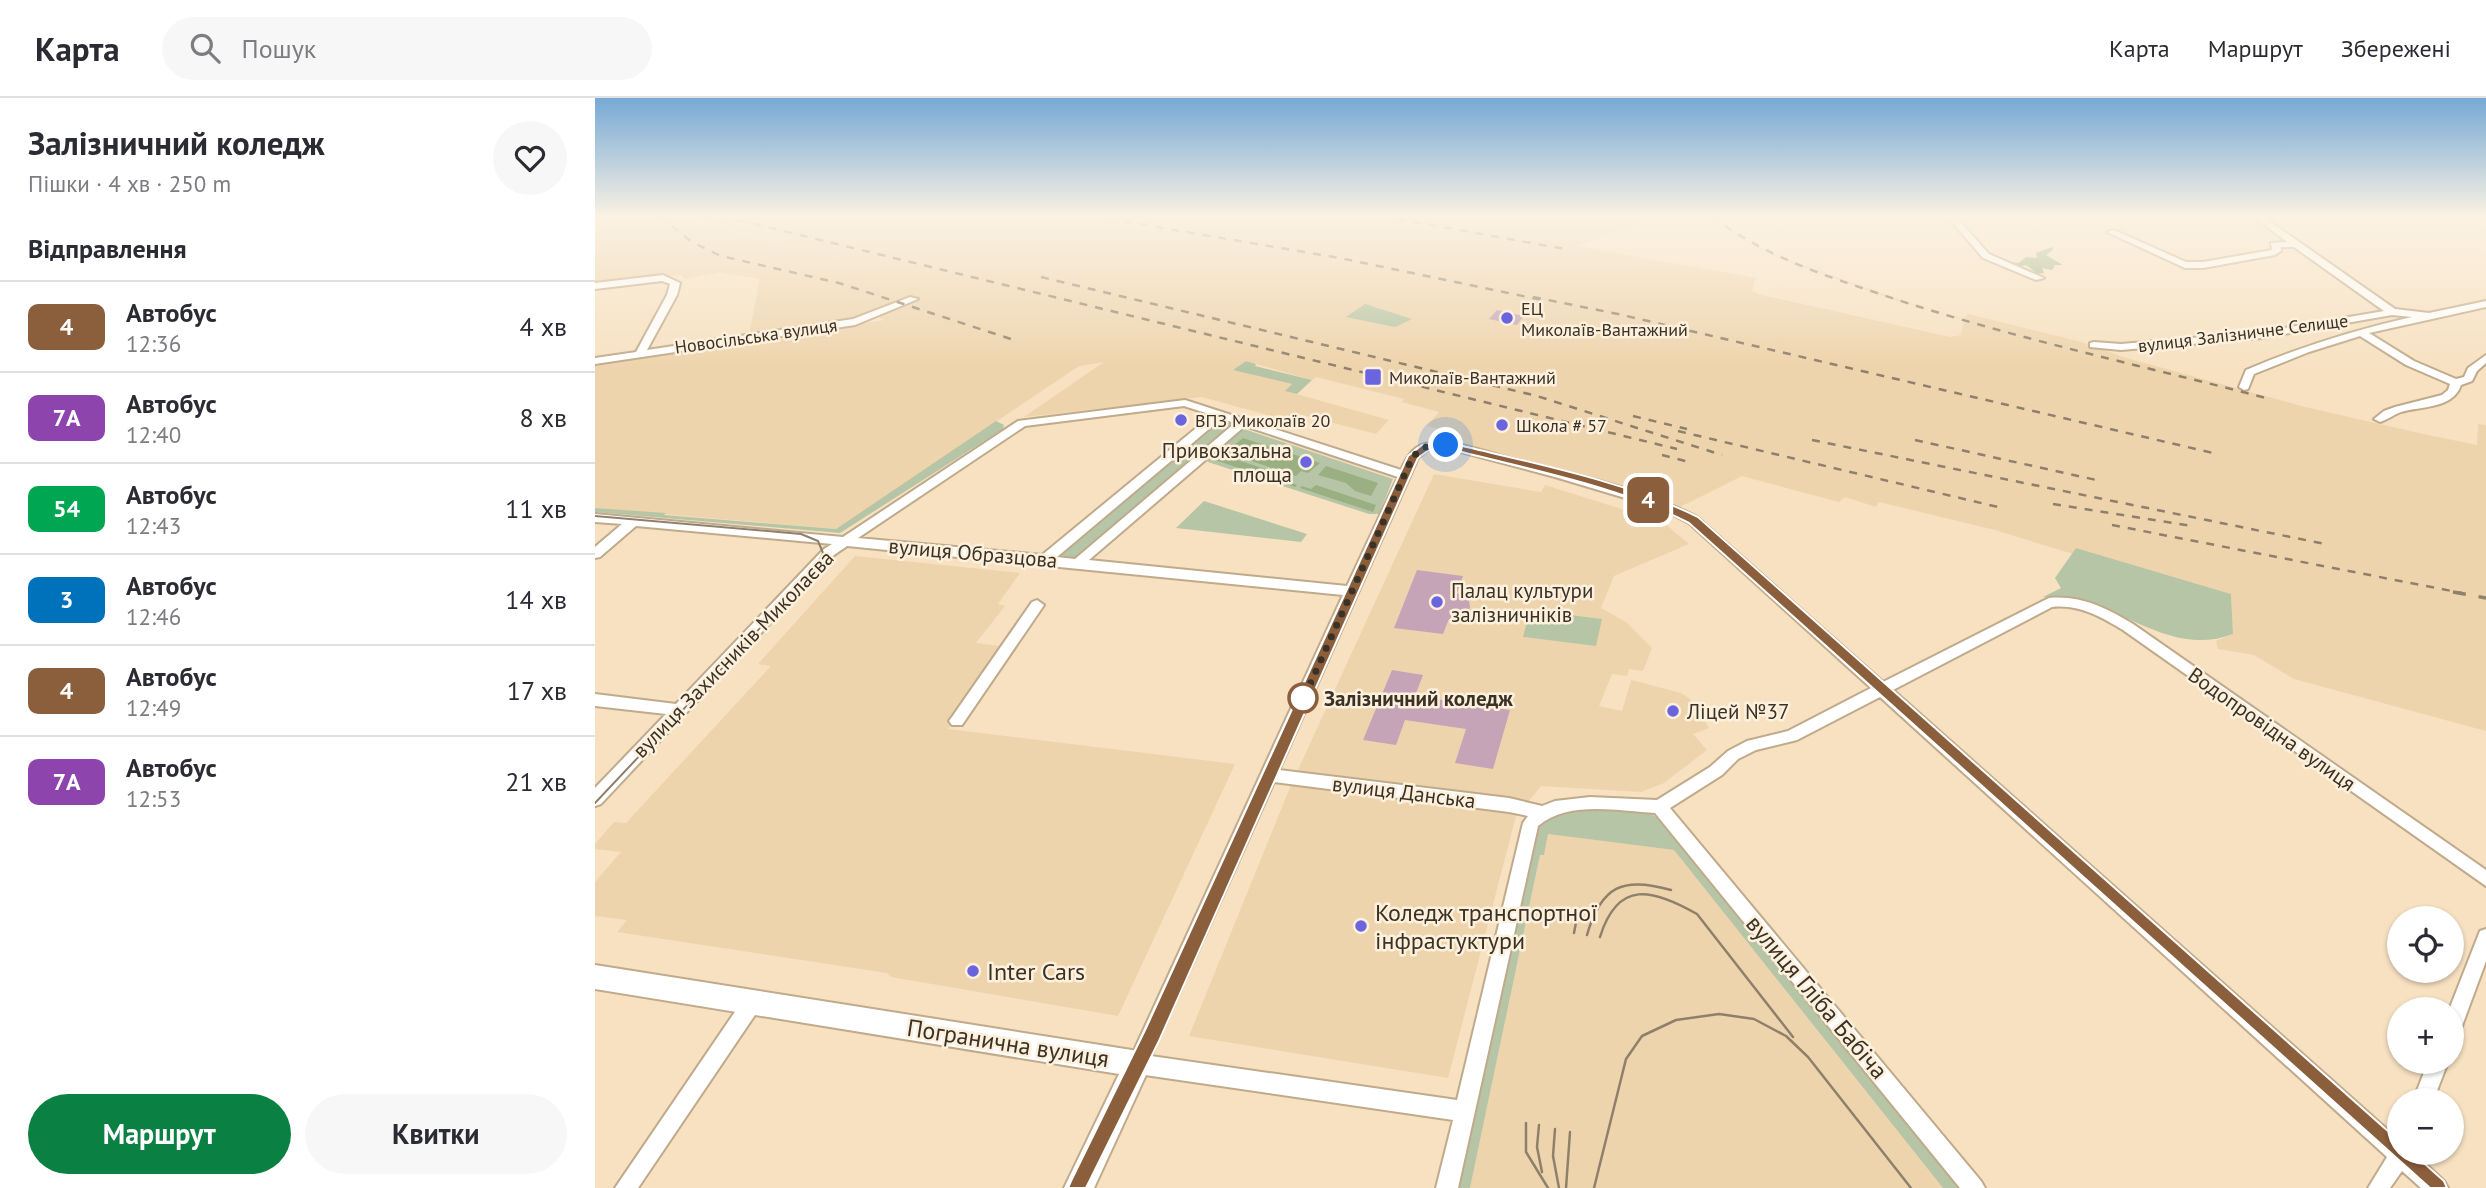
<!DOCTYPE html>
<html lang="uk">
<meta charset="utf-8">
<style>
:root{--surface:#fff;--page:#f7f7f7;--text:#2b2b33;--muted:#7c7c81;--line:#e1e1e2;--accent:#0b8043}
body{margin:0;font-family:"PT Sans",sans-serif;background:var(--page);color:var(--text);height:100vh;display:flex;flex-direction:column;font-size:26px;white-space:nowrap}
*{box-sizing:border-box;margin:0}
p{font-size:23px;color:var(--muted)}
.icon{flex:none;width:38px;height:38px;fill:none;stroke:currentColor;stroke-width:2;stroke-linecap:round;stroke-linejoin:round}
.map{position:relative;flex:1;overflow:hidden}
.details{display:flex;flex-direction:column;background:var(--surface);width:595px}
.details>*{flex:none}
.badge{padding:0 14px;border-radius:10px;font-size:24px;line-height:46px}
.controls{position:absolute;left:1792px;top:808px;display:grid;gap:14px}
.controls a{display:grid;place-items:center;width:77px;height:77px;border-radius:50%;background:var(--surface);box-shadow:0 2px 5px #0004;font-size:35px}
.you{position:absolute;width:35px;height:35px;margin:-18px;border:5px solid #fff;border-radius:50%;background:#1a73e8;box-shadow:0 0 0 10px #1a73e833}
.map>.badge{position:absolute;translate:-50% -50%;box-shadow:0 0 0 4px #fff}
h2{padding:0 28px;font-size:26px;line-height:63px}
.round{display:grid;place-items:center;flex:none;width:74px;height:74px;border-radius:37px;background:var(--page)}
.overview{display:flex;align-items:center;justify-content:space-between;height:119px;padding:0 28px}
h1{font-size:33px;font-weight:700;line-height:52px}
.cta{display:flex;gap:14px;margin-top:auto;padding:14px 28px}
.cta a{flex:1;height:80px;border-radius:42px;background:var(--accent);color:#fff;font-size:28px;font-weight:700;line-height:80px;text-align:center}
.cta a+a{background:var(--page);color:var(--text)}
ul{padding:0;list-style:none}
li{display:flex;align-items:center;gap:21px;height:91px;padding:0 28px;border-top:2px solid var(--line)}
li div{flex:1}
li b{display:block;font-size:26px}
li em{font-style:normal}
li .badge{min-width:77px;font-weight:700;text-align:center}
header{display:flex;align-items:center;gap:42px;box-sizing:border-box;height:98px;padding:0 35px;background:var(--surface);border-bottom:2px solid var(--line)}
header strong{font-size:33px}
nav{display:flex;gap:38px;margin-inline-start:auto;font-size:24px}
.search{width:490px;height:63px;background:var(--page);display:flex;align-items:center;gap:18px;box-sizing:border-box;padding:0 24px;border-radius:38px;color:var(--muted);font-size:26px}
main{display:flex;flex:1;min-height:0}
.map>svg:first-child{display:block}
.built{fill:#eed4ad}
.green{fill:#b6c5a5}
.forest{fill:#9ab082}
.building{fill:#c6a4b8}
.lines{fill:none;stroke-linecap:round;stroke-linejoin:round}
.minor-casing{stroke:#bfaa8b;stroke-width:4}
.major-casing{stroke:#bfaa8b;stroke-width:4}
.minor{fill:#fff;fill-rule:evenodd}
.major{fill:#fff;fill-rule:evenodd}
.tram-far1{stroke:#8f806b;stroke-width:2}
.tram{stroke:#8f806b;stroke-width:2.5}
.rail-far1{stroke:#8f806b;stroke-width:2.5;stroke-dasharray:8 8;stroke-linecap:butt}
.rail{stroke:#8f806b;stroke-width:3.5;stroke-dasharray:13 13;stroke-linecap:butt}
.line{fill:#8b5e3c;stroke:#fff;stroke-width:2}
.walk{stroke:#3b3226;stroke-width:7;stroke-dasharray:0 12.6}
.poi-dot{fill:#6a65df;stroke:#fdf0dc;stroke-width:2.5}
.stop-dot{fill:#fff;stroke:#8b5e3c;stroke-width:3.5}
.labels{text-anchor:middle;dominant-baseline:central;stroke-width:5;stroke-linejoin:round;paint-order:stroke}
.far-poi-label{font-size:18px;fill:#3b3226;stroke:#fdf0dc;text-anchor:start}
.far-street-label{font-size:18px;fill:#3b3226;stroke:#fdf0dc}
.poi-label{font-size:21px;fill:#3b3226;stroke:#fdf0dc;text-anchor:start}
.street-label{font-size:21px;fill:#3b3226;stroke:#fdf0dc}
.stop-label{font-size:21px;font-weight:bold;fill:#3b3226;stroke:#fdf0dc;text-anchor:start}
.near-poi-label{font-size:24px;fill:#3b3226;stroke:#fdf0dc;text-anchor:start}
.near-street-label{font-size:24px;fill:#3b3226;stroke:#fdf0dc}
</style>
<header>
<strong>Карта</strong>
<div class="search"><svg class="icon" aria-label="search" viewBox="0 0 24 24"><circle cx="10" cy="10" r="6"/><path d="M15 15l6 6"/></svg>Пошук</div>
<nav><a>Карта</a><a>Маршрут</a><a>Збережені</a></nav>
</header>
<main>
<section class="details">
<div class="overview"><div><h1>Залізничний коледж</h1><p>Пішки · 4 хв · 250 m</p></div><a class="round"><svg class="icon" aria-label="heart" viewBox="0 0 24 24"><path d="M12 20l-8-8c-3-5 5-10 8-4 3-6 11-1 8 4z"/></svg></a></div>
<h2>Відправлення</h2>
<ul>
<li><span class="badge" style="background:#8b5e3c;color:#fff">4</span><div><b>Автобус</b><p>12:36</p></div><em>4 хв</em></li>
<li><span class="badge" style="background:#8e44ad;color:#fff">7А</span><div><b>Автобус</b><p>12:40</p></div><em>8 хв</em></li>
<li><span class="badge" style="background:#00a651;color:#fff">54</span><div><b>Автобус</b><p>12:43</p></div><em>11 хв</em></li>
<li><span class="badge" style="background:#0072bc;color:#fff">3</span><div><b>Автобус</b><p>12:46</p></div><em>14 хв</em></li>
<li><span class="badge" style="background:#8b5e3c;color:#fff">4</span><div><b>Автобус</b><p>12:49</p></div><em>17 хв</em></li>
<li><span class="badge" style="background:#8e44ad;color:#fff">7А</span><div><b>Автобус</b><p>12:53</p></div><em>21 хв</em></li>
</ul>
<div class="cta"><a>Маршрут</a><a>Квитки</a></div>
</section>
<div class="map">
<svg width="1891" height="1090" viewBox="0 0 1891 1090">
<rect width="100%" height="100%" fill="#f7e1c1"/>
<path class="built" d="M0,118H76L262,164L83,118H1065L982,148L1161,180L1157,193L1167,197L1355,239L1366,237L1369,222L1299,202L1173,156L1136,135L1116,118H1121L1141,137L1174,155L1331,211L1369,221L1373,216L1487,244L1531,260L1710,309L1833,337L1882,347L1883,326L1891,327V633L1699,581L1659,557L1623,551L1621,543L1638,536L1636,496L1481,450L1478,456L1400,432L1284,404L1281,409L1250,399L1244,404L1147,378L1085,409L967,373L856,346L850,343L855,334L832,328L844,314L807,304L809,301L721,279L717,282L651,263L639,272L697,286L691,293L794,322L781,336L700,315L691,322L607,299L429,319L509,264L484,268L241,431L0,410V268L290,222L276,216L154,237L165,181L125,174L90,181L86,177L0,186Z
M839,376L946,394L950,387L1068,424L1094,446L1019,478L1006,510L1031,524L1057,550L1048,573L1034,571L1032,578L1017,576L1004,608L1027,613L1036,582L1086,595L1094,600L1114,630L1098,636L1112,652L1069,685L1046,694L946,688L921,718L853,980L594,938L696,687Z
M260,458L425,475L403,506L410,508L381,545L412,549L353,631L640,666L523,918L296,879L292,875L22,834L32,822L0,818V784L26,754L0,751V746L19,724L31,725L176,568L163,566Z
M953,736L1079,752L1348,1090H875L945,757H949Z"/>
<path class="green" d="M770,206L817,221L800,229L751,219Z
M651,263L661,266L660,268L717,282L702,296L690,293L697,286L638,272Z
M628,322L638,326L636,331L483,460L464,458L463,456L620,324Z
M401,323L409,327L408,331L245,435L0,414V410L71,415L69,417L241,431Z
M649,331L798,381L784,416H774L613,364L612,361Z
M609,403L712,436L706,444L581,430Z
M1481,450L1636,496L1638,536C1581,558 1534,514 1481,501C1471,499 1459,500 1448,499L1466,490L1460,480Z
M935,512L1007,521L1001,548L928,539Z
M964,711L1051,714L1062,719L1367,1090H1348L1079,752L953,736L949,757H945L875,1090H861L942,726Z"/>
<path class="forest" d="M1457,149L1458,152L1451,157L1468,167H1460L1457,172L1447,170L1449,175L1436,176L1434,174L1439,173L1431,167L1419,170L1411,164L1424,165L1431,159L1442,160L1441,155Z
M648,340L725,365L713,375L706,373L701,378L630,354Z
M627,357L698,380L695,384L702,387L700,389L620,362Z
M731,368L783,385L776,398L760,393L751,385L723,377Z
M721,387L781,407L778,414L705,390L707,388L716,391Z"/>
<path class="building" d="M902,212L929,218L922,227L894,221Z
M822,472L868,478L862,495L874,502L875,510L869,516L854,521L848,536L799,530Z
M797,572L828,577L820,598L915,612L898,671L860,665L871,631L810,622L801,647L768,642Z"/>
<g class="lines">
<defs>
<path id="minor" d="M1352,118H1360L1394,156L1449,180L1441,182L1388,160Z
M1658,118H1667L1800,211L1834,215L1891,203V209L1774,235L1819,263L1861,281L1869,279L1873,270L1891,257V265L1882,273L1877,283L1866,287C1858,311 1826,308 1806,314C1798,317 1792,322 1785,324L1779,321L1789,313L1800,309L1847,297L1853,292L1855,286L1811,267L1765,238L1714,254L1659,276L1653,291L1649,292L1644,289L1651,272C1705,249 1760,232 1817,219L1797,217L1666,240L1526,252L1495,249V245L1499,244L1526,246L1666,234L1789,213L1699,149H1686V153L1680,157L1608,170H1590L1512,134L1519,132L1591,164H1608L1677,152L1676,145L1692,144Z
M68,177L85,185L82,197L52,252L258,221L315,199L323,201L260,227L0,266V260L41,254L72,197L75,186L67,183L0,191V185Z
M590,302L806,372C811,361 817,349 830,346C857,340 887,353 914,360C977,376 1044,389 1102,419L1288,584L1454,500C1485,497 1512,510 1538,526L1891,772V788L1528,532C1506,519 1484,506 1457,509L1298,592L1804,1042V1055H1819L1849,1083L1853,1090H1826L1807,1073L1795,1090H1773L1792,1059L1285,599L1202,642L1161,652L1143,661L1127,677L1075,710L1386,1083L1390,1090H1365L1060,715C1024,713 973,702 943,728L863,1090H841L858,1022L543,976L536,973L533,966L536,959L748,497L252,448L239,457L6,706L0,708V690L71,616L0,608V596L81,606L229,451L237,446L41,428L5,459L0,460V449L27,426L0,424V416L248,439L423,323ZM589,308L617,317L447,457L263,440L430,328ZM626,321L640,325L480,461L462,459ZM650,328L803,379L752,488L494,462ZM851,350L960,379L1067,411L1094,425L1276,590L1193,633L1152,643L1133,653L1115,669L1062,702L995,699L960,703L947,708L914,700L684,672L823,360L833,352ZM679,684L914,714L933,718L928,725L862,1002L556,958Z
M442,502L449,507L447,510L367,627H357L354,623L357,619L437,504Z
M1891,831V863L1864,936L1857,938V912H1854L1885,833Z
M157,896L164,899L166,905L164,911L43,1090H20L150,899Z
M1833,964H1853L1838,1003H1818Z"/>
<path id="major" d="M0,867L543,953L552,957L556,966L499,1090H469L524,976L0,891Z"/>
</defs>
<use href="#minor" class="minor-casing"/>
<use href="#major" class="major-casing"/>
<use href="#minor" class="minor"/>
<use href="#major" class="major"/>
<path class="tram-far1" d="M0,418L206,436L223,443L228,455L217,475L0,705"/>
<path class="tram" d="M979,835L982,819
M992,837C1006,788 1028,778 1076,792
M1005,839C1023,781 1058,791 1102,816L1198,939
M931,1025V1054L953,1090
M944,1027L942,1049L947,1074
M960,1031L958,1058L964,1090
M971,1090L975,1034
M999,1090L1031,961L1047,938L1081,922L1124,916L1159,921L1191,938L1213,959L1316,1090"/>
<path class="rail-far1" d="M64,118L97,144L126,158L244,185L419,242
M109,118L128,122
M127,118L1082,351
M497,118L745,160L947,202
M786,118L970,151
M1117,118C1167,157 1225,176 1285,196C1412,239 1545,267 1675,301
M446,179L942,298L1127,357
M938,199L1023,216L1618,355
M1038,318L1092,331
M1083,333L1407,410
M1217,342L1730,446
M1320,342L1506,383
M1067,357L1094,364
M1458,406L1597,428
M1517,427L1867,495"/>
<path class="rail" d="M1858,494L1891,500"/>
</g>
<linearGradient id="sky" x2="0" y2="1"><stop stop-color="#76a9d5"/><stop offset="0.44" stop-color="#fbf2e3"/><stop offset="1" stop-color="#fbf2e3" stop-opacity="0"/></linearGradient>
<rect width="1891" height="270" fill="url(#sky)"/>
<path class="line" d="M851,344C932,364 1028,382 1103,419L1849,1083L1852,1090H1835L1094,425C1021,387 931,371 851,350L834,352L823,360L564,943L491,1090H473L476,1083L551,930L813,358L827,347Z"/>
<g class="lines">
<path class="walk" d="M708,600L707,604L818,358L831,349L851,347"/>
</g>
<g class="poi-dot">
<circle cx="912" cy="220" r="7"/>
<rect x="769" y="270" width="18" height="18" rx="3.5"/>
<circle cx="586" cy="322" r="7"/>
<circle cx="907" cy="327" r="7"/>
<circle cx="711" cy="364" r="7"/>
<circle cx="842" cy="504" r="7"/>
<circle cx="1078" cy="613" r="7"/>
<circle cx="766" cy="828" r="7"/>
<circle cx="378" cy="873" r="7"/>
</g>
<circle class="stop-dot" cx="708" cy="600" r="14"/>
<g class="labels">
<g class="far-poi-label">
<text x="926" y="210">ЕЦ<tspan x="926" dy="21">Миколаїв-Вантажний</tspan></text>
<text x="794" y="279">Миколаїв-Вантажний</text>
<text x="600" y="322">ВПЗ Миколаїв 20</text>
<text x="921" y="327">Школа # 57</text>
</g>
<g class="far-street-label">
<text transform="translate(1648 235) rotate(-7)">вулиця Залізничне Селище</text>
<text transform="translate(161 238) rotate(-8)">Новосільська вулиця</text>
</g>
<g class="poi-label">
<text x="697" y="352" text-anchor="end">Привокзальна<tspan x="697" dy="24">площа</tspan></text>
<text x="856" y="492">Палац культури<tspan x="856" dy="24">залізничніків</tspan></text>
<text x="1092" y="613">Ліцей №37</text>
</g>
<g class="street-label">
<text transform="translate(378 455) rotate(5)">вулиця Образцова</text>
<text transform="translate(138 556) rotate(-46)">вулиця Захисників Миколаєва</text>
<text transform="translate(1677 631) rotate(35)">Водопровідна вулиця</text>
<text transform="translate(809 694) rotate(7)">вулиця Данська</text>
</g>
<g class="stop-label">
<text x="729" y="600">Залізничний коледж</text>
</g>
<g class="near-poi-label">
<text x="780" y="814">Коледж транспортної<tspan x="780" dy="28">інфрастуктури</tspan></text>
<text x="392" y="873">Inter Cars</text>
</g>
<g class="near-street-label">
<text transform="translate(1222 899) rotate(50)">вулиця Гліба Бабіча</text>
<text transform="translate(413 945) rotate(9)">Погранична вулиця</text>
</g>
</g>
</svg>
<div class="controls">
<a><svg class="icon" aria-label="locate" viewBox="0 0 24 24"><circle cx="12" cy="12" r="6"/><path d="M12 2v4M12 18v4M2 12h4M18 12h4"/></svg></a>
<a>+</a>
<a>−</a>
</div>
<div class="you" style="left:851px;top:347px"></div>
<b class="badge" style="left:1053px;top:402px;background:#8b5e3c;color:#fff">4</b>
</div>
</main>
